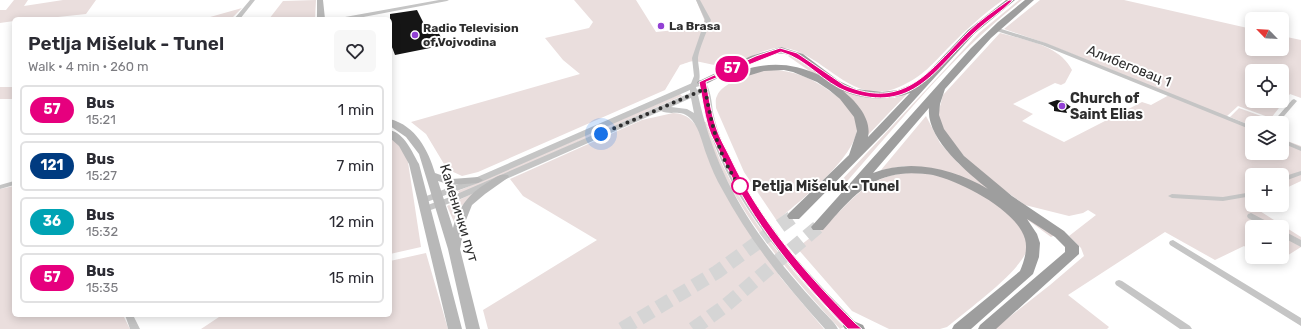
<!DOCTYPE html>
<meta charset="utf-8">
<style>
:root{--surface:#fff;--page:#f7f7f7;--text:#2b2b33;--muted:#7c7c81;--line:#e1e1e2}
body{margin:0;font-family:Rubik,sans-serif;background:var(--page);color:var(--text);height:100vh;display:flex;flex-direction:column;font-size:15px;white-space:nowrap}
*{box-sizing:border-box;margin:0}
p{font-size:13px;color:var(--muted)}
.icon{flex:none;width:22px;height:22px;fill:none;stroke:currentColor;stroke-width:2;stroke-linecap:round;stroke-linejoin:round}
.map{position:relative;flex:1;overflow:hidden}
.drawer{position:absolute;left:12px;top:17px;width:380px;height:300px;display:flex;flex-direction:column;background:var(--surface);border-radius:6px;box-shadow:0 2px 10px #0003}
.drawer>*{flex:none}
.badge{padding:0 8px;border-radius:13px;font-size:14px;line-height:26px}
.needle{width:26px;rotate:295deg}
.fabs{position:absolute;left:1245px;top:12px;display:grid;gap:8px}
.fabs a{display:grid;place-items:center;width:44px;height:44px;border-radius:6px;background:var(--surface);box-shadow:0 2px 10px #0003;font-size:20px}
.you{position:absolute;width:20px;height:20px;margin:-10px;border:3px solid #fff;border-radius:50%;background:#1a73e8;box-shadow:0 0 0 6px #1a73e833}
.map>.badge{position:absolute;translate:-50% -50%;box-shadow:0 0 0 2px #fff}
.round{display:grid;place-items:center;flex:none;width:42px;height:42px;border-radius:6px;background:var(--page)}
.summary{display:flex;align-items:center;justify-content:space-between;height:68px;padding:0 16px}
h1{font-size:19px;font-weight:600;line-height:30px}
ul{padding:0;list-style:none}
li{display:flex;align-items:center;gap:12px;height:50px;margin:0 8px 6px;padding:0 8px;border:2px solid var(--line);border-radius:6px}
li div{flex:1}
li b{display:block;font-size:15px}
li em{font-style:normal}
li .badge{min-width:44px;font-weight:700;text-align:center}
.map>svg:first-child{display:block}
.green{fill:#eadedd;fill-rule:evenodd}
.building{fill:#151515}
.lines{fill:none;stroke-linecap:round;stroke-linejoin:round}
.trunk-tunnel{stroke:#d5d5d5;stroke-width:14;stroke-dasharray:14 7;stroke-linecap:butt}
.minor{fill:#c5c5c5;fill-rule:evenodd}
.tertiary{fill:#c5c5c5;fill-rule:evenodd}
.secondary{fill:#b8b8b8;fill-rule:evenodd}
.trunk{fill:#9e9e9e;fill-rule:evenodd}
.line{fill:#e6007e;stroke:#fff}
.walk{stroke:#2e2e2e;stroke-width:4;stroke-dasharray:0 7.2}
.poi-dot{fill:#9240d4;stroke:#fff;stroke-width:1.5}
.stop-dot{fill:#fff;stroke:#e6007e;stroke-width:2}
.labels{text-anchor:middle;dominant-baseline:central;stroke-width:4;stroke-linejoin:round;paint-order:stroke}
.far-poi-label{font-size:12px;font-weight:bold;fill:#2e2e2e;stroke:#fff;text-anchor:start}
.street-label{font-size:14px;fill:#2e2e2e;stroke:#fff}
.poi-label{font-size:14px;font-weight:bold;fill:#2e2e2e;stroke:#fff;text-anchor:start}
.stop-label{font-size:14px;font-weight:bold;fill:#2e2e2e;stroke:#fff;text-anchor:start}
</style>
<div class="map">
<svg width="1301" height="329" viewBox="0 0 1301 329">
<rect width="100%" height="100%" fill="#fff"/>
<path class="green" d="M14,0H28L24,6L63,0H96L86,14L39,19H14V21L0,23V10H6Z
M316,0L315,19H269L283,1Z
M574,0H636L656,32L704,27V19L696,0H1003C983,14 967,29 950,46C932,64 924,76 899,87C854,107 828,59 790,49C769,43 752,59 733,64C719,68 708,63 694,61C690,61 684,64 680,65L665,90L478,172L462,176L447,169L426,134L411,122L580,74L563,60L545,38L589,28L593,22Z
M1019,0H1022C954,53 899,123 842,187L837,185L979,33Z
M1040,0H1124L1252,29V49H1282V36L1301,40V98L1290,94L1271,118L1238,106L1226,117L1252,127V153H1282V139L1301,146V181L1282,190V175H1252V205H1254L1252,206L1301,237V247L1274,264L1263,257H1282V227H1252V251L1244,246L1215,260L1165,232L1068,295L1109,327L1107,329H994L1050,285L1084,256L1081,248L1069,236L1096,215L1088,210L1083,213L1069,216L1025,205L978,171L966,159L941,127L938,114L943,95L1000,33C1025,40 1060,45 1072,70L1065,83L1061,85L1055,83L1013,104L1033,114L1022,121L1064,142L1142,102L1151,105L1171,94L1045,43L1004,29ZM1252,71H1282V101H1252Z
M242,8L233,17L203,19Z
M791,55L840,89L878,98H894L908,93L867,136L855,103L788,56Z
M766,70C791,69 811,77 831,92C840,98 852,107 856,118C868,150 798,202 777,221L744,172L716,108C716,104 715,99 717,96C722,82 753,73 766,70Z
M0,87H14V99H0Z
M680,94L682,96L460,194L458,191Z
M1239,108L1261,116L1255,123H1252V126L1230,117Z
M673,113C688,114 692,120 700,131L746,227L781,278L824,329H488L483,310L597,240L523,196L510,179L642,120Z
M926,116L940,143L959,164L1055,235L1051,237L983,187L927,169L904,166L881,170Z
M703,122H706C712,138 717,155 725,170C754,229 800,280 844,327L840,329C796,281 750,229 722,170C715,155 709,138 703,122Z
M390,135L400,143L408,162L421,247L390,254Z
M908,173C925,173 942,175 958,181C969,186 1001,206 1010,213C1019,220 1030,239 1027,250C1019,273 967,310 947,327L940,329H889L852,311L797,248C806,241 815,234 824,227C852,201 866,176 908,173Z
M14,186V315H123L130,329H0V189Z
M475,192L457,211L454,222L447,206Z
M426,253L448,329H201L222,315H390V261Z"/>
<path class="building" d="M417,10L426,28L435,26L445,45L395,55L390,42V14Z
M1057,100L1063,101L1071,107L1066,110L1067,113L1054,111V107L1048,103Z"/>
<g class="lines">
<path class="trunk-tunnel" d="M622,329L717,272L794,216
M693,329L725,306L818,227"/>
<path class="minor" d="M250,0H255L240,19H234Z
M439,0H449L447,1L353,19H342L345,17Z
M696,0H700L711,20C708,29 698,51 698,59C698,68 704,83 693,88L690,86L694,76L692,58L705,20Z
M995,27L1046,43L1252,126V130L1042,45L993,30L992,29Z
M1294,99L1297,101L1278,123H1272L1292,100Z
M1282,139L1301,147V151L1282,143Z
M1301,171V175L1282,182V177Z
M14,181V185L0,189V185Z
M1252,192V196L1223,201L1172,198L1168,196L1172,194L1223,197Z
M1251,213L1274,225L1275,227H1265L1248,218L1247,216L1248,214Z
M1282,230L1301,240V247L1282,237Z
M1173,240L1301,318V326L1170,245L1169,243L1170,241Z
M1119,280L1122,281L1190,326L1192,329H1180L1116,285L1115,283L1116,281Z
M125,315H133L140,329H130Z"/>
<path class="tertiary" d="M699,80H702C710,82 712,104 713,112C718,136 729,159 740,180C761,219 791,254 821,286C831,298 853,317 860,329H847C792,270 734,207 709,129C705,118 704,105 702,93L698,95C713,165 744,220 790,274C800,286 810,297 820,308C826,315 834,321 838,329H825C786,286 750,241 722,189C716,179 711,167 707,156C702,143 700,130 692,120C681,108 672,116 661,111L456,201L425,212L420,209L422,207L450,197L690,93V90L481,182L424,203L419,200L421,198L475,178ZM700,86V88L697,90L696,87ZM691,98L694,113L687,109L671,107Z"/>
<path class="secondary" d="M317,0H323L325,19H317Z
M390,119C416,126 428,150 435,173L452,179L478,177L483,180L478,183L451,185L438,181L453,228C459,205 470,193 490,181C496,177 501,173 508,175L509,177L485,194L472,205L466,220L460,249L480,329H466L448,249L419,154L406,137L390,126Z
M390,130C405,134 412,152 419,164L462,329H448L409,164L399,146L390,138Z"/>
<path class="trunk" d="M1006,0H1015L974,34L888,129L799,219H789L787,216L789,213L849,155L857,131L854,117L840,99L829,90L817,82L793,72L784,70L764,71L731,81L726,78C730,74 737,72 743,70C770,62 793,63 819,75C809,67 798,57 785,54C771,50 721,77 706,84H698L697,82L751,56L781,47L803,54L839,81L856,89L882,92L898,90L920,81L968,30ZM843,91C864,100 888,101 910,93L868,137C872,119 856,101 843,91Z
M1025,0H1034L991,38L945,89L940,104L939,115L944,129L964,156L1012,196L1064,231L1079,246V254L996,329H978L980,325L1065,252V247L1055,237L1027,219L1037,234L1040,243L1039,257L1033,274L971,329H952L954,325L1020,271C1024,261 1028,250 1025,239C1017,210 960,181 933,175C919,173 904,172 890,176C862,182 841,210 823,230H813L811,227L971,48L998,22ZM929,108C926,139 967,172 988,189C954,169 912,158 873,173Z
M851,320L863,325L865,329H845L843,326L845,322Z"/>
</g>
<path class="line" d="M1009,0H1013C1002,12 986,21 974,33C934,70 913,114 848,92C823,83 807,59 781,52L706,82C709,97 711,113 716,127C719,137 725,147 730,157C760,221 806,274 855,323L862,329H848C798,278 752,222 722,157C718,147 711,137 708,126C704,112 702,96 699,82L756,56L780,48L797,53L844,85C905,111 930,70 968,32C980,20 995,10 1009,0Z"/>
<g class="lines">
<path class="walk" d="M601,134L705,89C711,122 719,159 740,186"/>
</g>
<g class="poi-dot">
<circle cx="661" cy="26" r="4"/>
<circle cx="415" cy="35" r="4"/>
<circle cx="1062" cy="106" r="4"/>
</g>
<circle class="stop-dot" cx="740" cy="186" r="8"/>
<g class="labels">
<g class="far-poi-label">
<text x="669" y="26">La Brasa</text>
<text x="423" y="28">Radio Television<tspan x="423" dy="14">of Vojvodina</tspan></text>
</g>
<g class="street-label">
<text transform="translate(1129 66) rotate(22)">Алибеговац 1</text>
<text transform="translate(459 213) rotate(73)">Каменички пут</text>
</g>
<g class="poi-label">
<text x="1070" y="98">Church of<tspan x="1070" dy="16">Saint Elias</tspan></text>
</g>
<g class="stop-label">
<text x="752" y="186">Petlja Mišeluk - Tunel</text>
</g>
</g>
</svg>
<div class="fabs">
<a><svg class="needle" viewBox="-14 -14 28 28"><path d="M0-13l5 13h-10z" fill="#e53935"/><path d="M0 13l5-13h-10z" fill="#7c7c81"/></svg></a>
<a><svg class="icon" aria-label="locate" viewBox="0 0 24 24"><circle cx="12" cy="12" r="6"/><path d="M12 2v4M12 18v4M2 12h4M18 12h4"/></svg></a>
<a><svg class="icon" aria-label="layers" viewBox="0 0 24 24"><path d="M12 4l9 5-9 5-9-5zM3 14l9 5 9-5"/></svg></a>
<a>+</a>
<a>−</a>
</div>
<div class="you" style="left:601px;top:134px"></div>
<b class="badge" style="left:732px;top:69px;background:#e6007e;color:#fff">57</b>
<section class="drawer">
<div class="summary"><div><h1>Petlja Mišeluk - Tunel</h1><p>Walk · 4 min · 260 m</p></div><a class="round"><svg class="icon" aria-label="heart" viewBox="0 0 24 24"><path d="M12 20l-8-8c-3-5 5-10 8-4 3-6 11-1 8 4z"/></svg></a></div>
<ul>
<li><span class="badge" style="background:#e6007e;color:#fff">57</span><div><b>Bus</b><p>15:21</p></div><em>1 min</em></li>
<li><span class="badge" style="background:#003b80;color:#fff">121</span><div><b>Bus</b><p>15:27</p></div><em>7 min</em></li>
<li><span class="badge" style="background:#00a3b4;color:#fff">36</span><div><b>Bus</b><p>15:32</p></div><em>12 min</em></li>
<li><span class="badge" style="background:#e6007e;color:#fff">57</span><div><b>Bus</b><p>15:35</p></div><em>15 min</em></li>
</ul>
</section>
</div>
